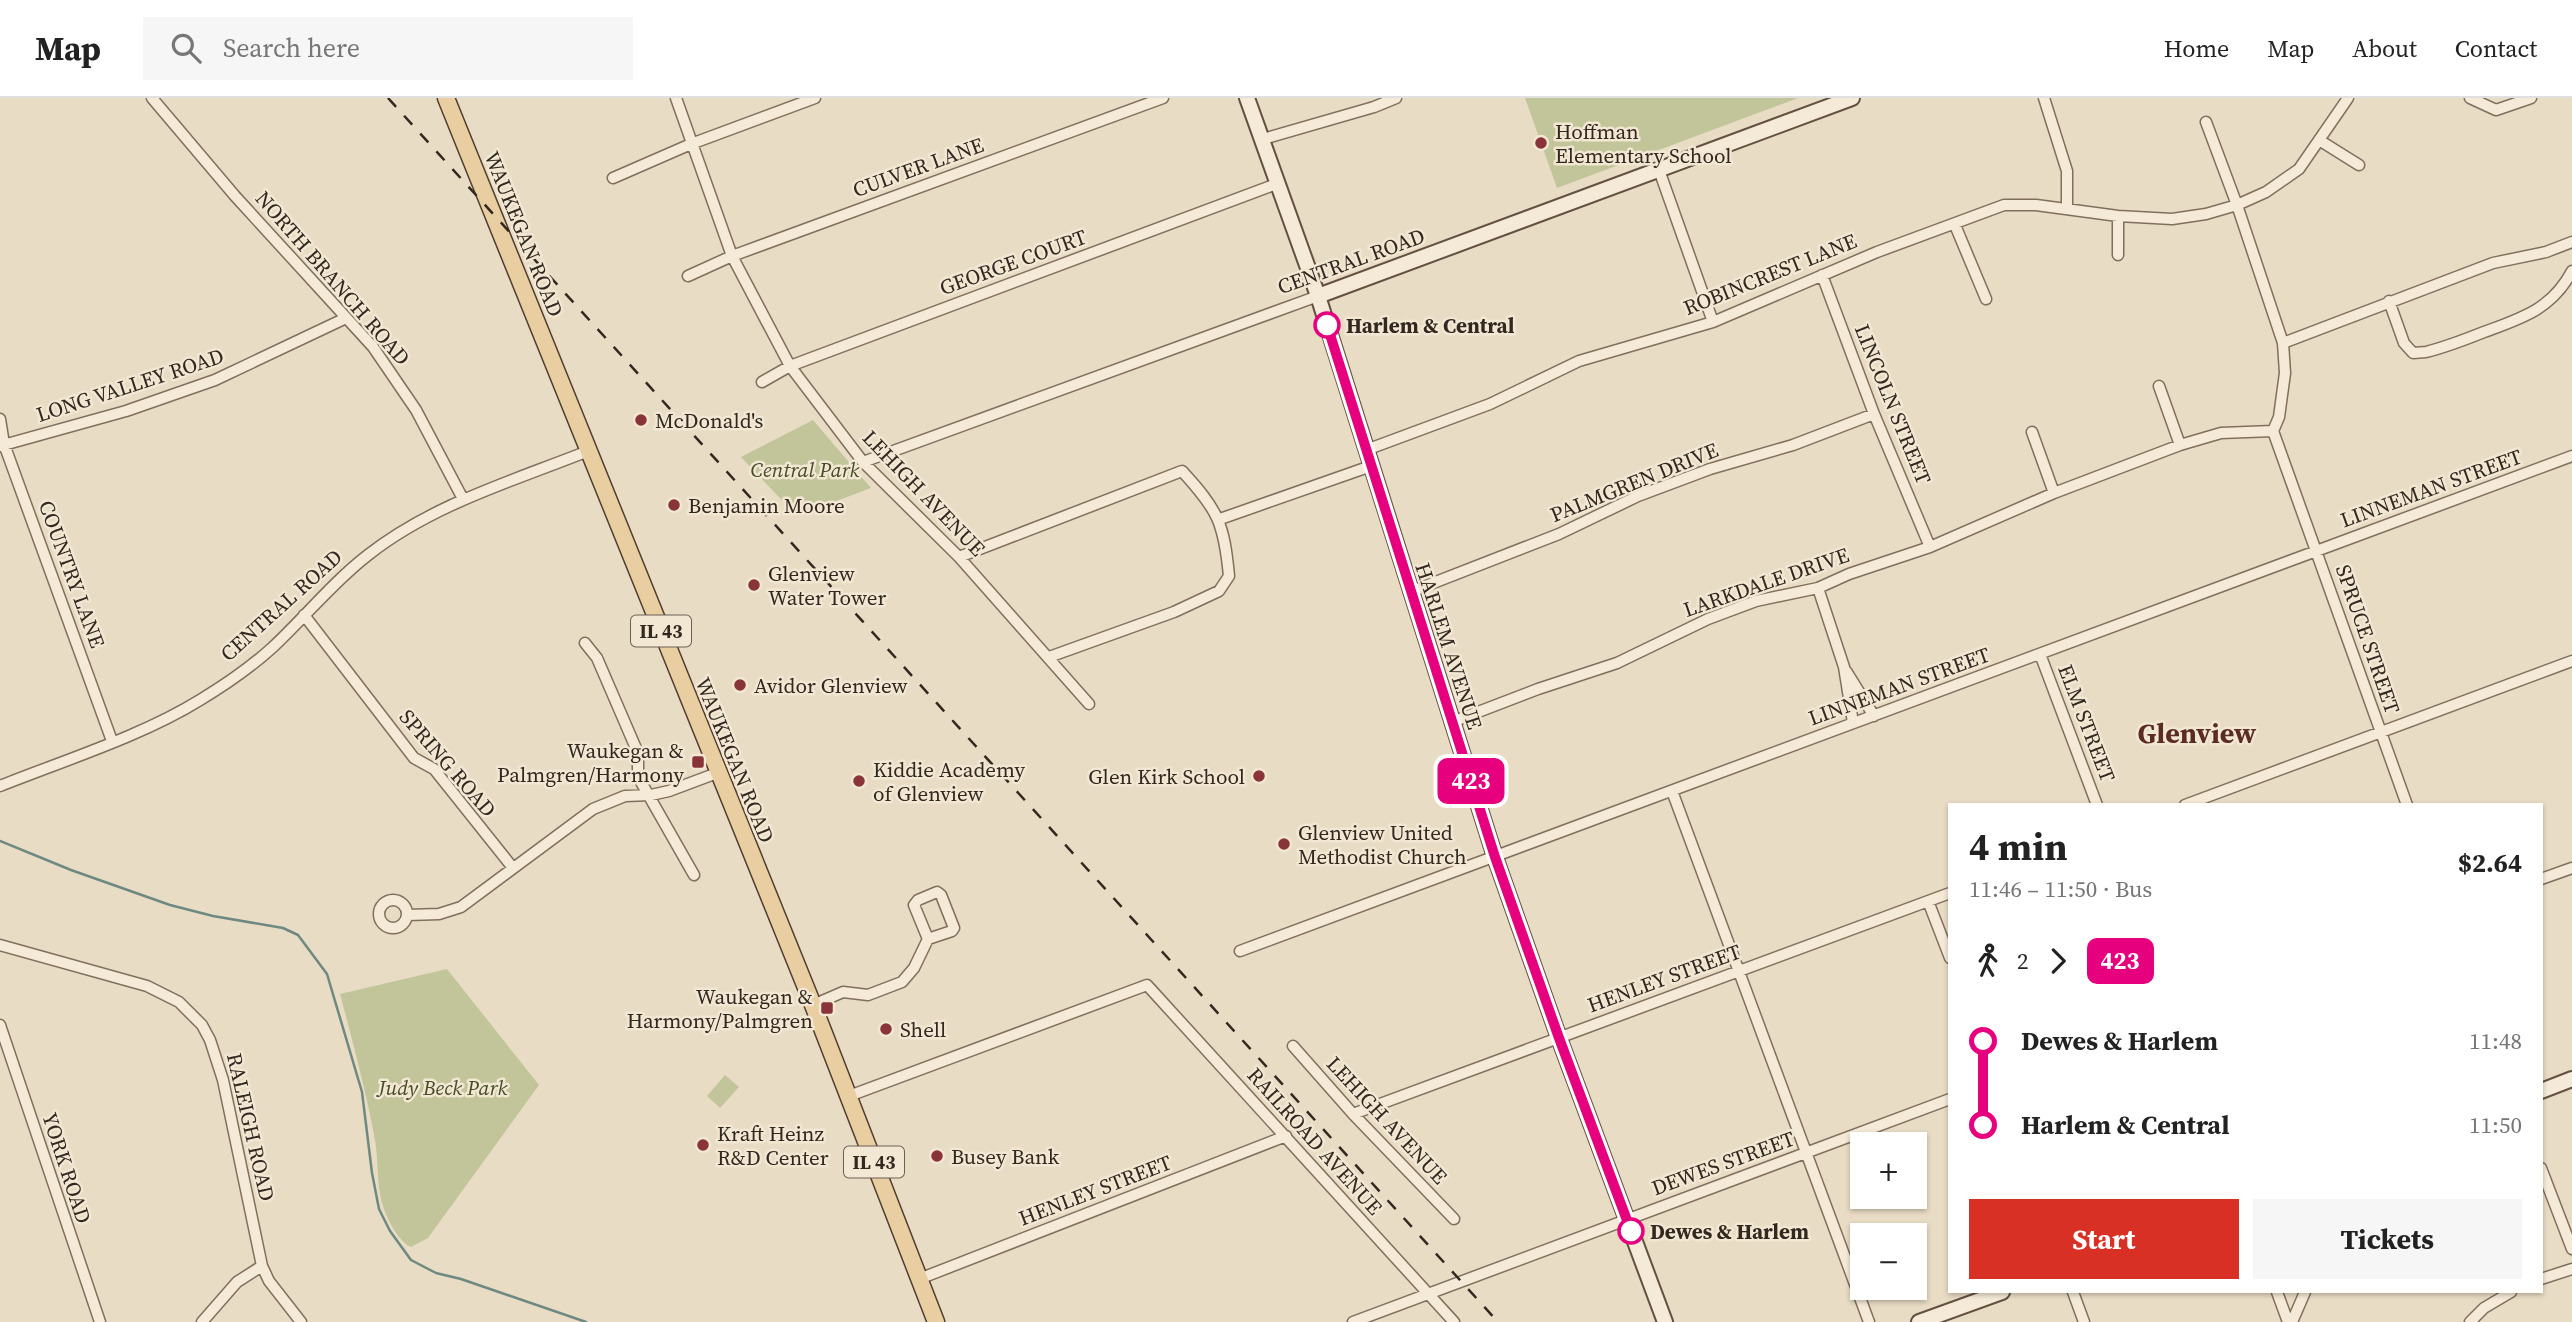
<!DOCTYPE html>
<meta charset="utf-8">
<style>
:root{--surface:#fff;--page:#f6f6f6;--text:#222;--muted:#767676;--line:#e0e0e0;--accent:#d93025}
body{margin:0;font-family:"Source Serif 4",serif;background:var(--page);color:var(--text);height:100vh;display:flex;flex-direction:column;font-size:26px;white-space:nowrap}
*{box-sizing:border-box;margin:0}
p{font-size:23px;color:var(--muted)}
.icon{flex:none;width:38px;height:38px;fill:none;stroke:currentColor;stroke-width:2;stroke-linecap:round;stroke-linejoin:round}
.map{position:relative;flex:1;overflow:hidden}
.sheet{position:absolute;left:1948px;top:705px;width:595px;height:490px;display:flex;flex-direction:column;background:var(--surface);border-radius:0px;box-shadow:0 2px 5px #0004}
.sheet>*{flex:none}
.badge{padding:0 14px;border-radius:10px;font-size:24px;line-height:46px}
.fabs{position:absolute;left:1850px;top:1034px;display:grid;gap:14px}
.fabs a{display:grid;place-items:center;width:77px;height:77px;border-radius:0px;background:var(--surface);box-shadow:0 2px 5px #0004;font-size:35px}
.map>.badge{position:absolute;translate:-50% -50%;box-shadow:0 0 0 4px #fff}
.legs{display:flex;align-items:center;gap:10px;height:77px;padding:0 21px;font-size:23px}
.legs p{margin-inline-start:auto}
.head{display:flex;align-items:center;justify-content:space-between;height:119px;padding:0 21px}
h1{font-size:38px;font-weight:700;line-height:52px}
.cta{display:flex;gap:14px;margin-top:auto;padding:14px 21px}
.cta a{flex:1;height:80px;border-radius:0px;background:var(--accent);color:#fff;font-size:28px;font-weight:700;line-height:80px;text-align:center}
.cta a+a{background:var(--page);color:var(--text)}
ul{padding:0 21px;list-style:none}
li{display:flex;align-items:center;gap:24px;height:84px;font-size:26px}
li i{display:grid;place-items:center;width:10px;height:100%;margin:0 9px;background:currentColor}
li i::after{content:'';width:18px;height:18px;margin:-9px;border:5px solid;border-radius:50%;background:var(--surface)}
li p{margin-inline-start:auto}
li:first-child i{background:linear-gradient(#0000 50%,currentColor 0)}
li:last-child i{background:linear-gradient(currentColor 50%,#0000 0)}
header{display:flex;align-items:center;gap:42px;box-sizing:border-box;height:98px;padding:0 35px;background:var(--surface);border-bottom:2px solid var(--line)}
header strong{font-size:33px}
nav{display:flex;gap:38px;margin-inline-start:auto;font-size:24px}
.search{width:490px;height:63px;background:var(--page);display:flex;align-items:center;gap:18px;box-sizing:border-box;padding:0 24px;border-radius:0px;color:var(--muted);font-size:26px}
.map>svg:first-child{display:block}
.green{fill:#c2c59a}
.lines{fill:none;stroke-linecap:round;stroke-linejoin:round}
.stream{stroke:#6e8981;stroke-width:2.5}
.street-casing{stroke:#816f5d;stroke-width:13}
.secondary-casing{stroke:#635040;stroke-width:18}
.primary-casing{stroke:#503e31;stroke-width:19}
.street{stroke:#f4ead7;stroke-width:10}
.secondary{stroke:#f4ead7;stroke-width:14}
.primary{stroke:#e8cea1;stroke-width:16}
.rail{stroke:#33281f;stroke-width:2.5;stroke-dasharray:12 12;stroke-linecap:butt}
.line-1-casing{stroke:#fff;stroke-width:16}
.line-1{stroke:#e6007e;stroke-width:10}
.poi-dot{fill:#893439;stroke:#f1e7d3;stroke-width:2.5}
.stop-1-dot{fill:#fff;stroke:#e6007e;stroke-width:3.5}
.labels{text-anchor:middle;dominant-baseline:central;stroke-width:5;stroke-linejoin:round;paint-order:stroke}
.shield{fill:#f1e7d3;stroke:#6c6155;stroke-width:2}
.shield-label{font-size:19px;font-weight:bold;fill:#33281f}
.poi-label{font-size:21px;fill:#33281f;stroke:#f1e7d3;text-anchor:start}
.street-label{font-size:21px;fill:#33281f;stroke:#f1e7d3}
.stop-label{font-size:21px;font-weight:bold;fill:#33281f;stroke:#f1e7d3;text-anchor:start}
.park-label{font-size:21px;font-style:italic;fill:#464d28;stroke:#f1e7d3}
.district-label{font-size:28px;font-weight:bold;fill:#5b2c24;stroke:#f1e7d3}
</style>
<header>
<strong>Map</strong>
<div class="search"><svg class="icon" aria-label="search" viewBox="0 0 24 24"><circle cx="10" cy="10" r="6"/><path d="M15 15l6 6"/></svg>Search here</div>
<nav><a>Home</a><a>Map</a><a>About</a><a>Contact</a></nav>
</header>
<div class="map">
<svg width="2572" height="1224" viewBox="0 0 2572 1224">
<rect width="100%" height="100%" fill="#e9dcc5"/>
<path class="green" d="M1525,0H1798L1557,90Z
M813,322L871,390L797,418L741,359Z
M447,871L539,987L428,1140L411,1149C400,1145 388,1123 384,1111C376,1090 379,1065 375,1042C366,993 353,945 340,896Z
M725,977L739,989L720,1010L707,998Z"/>
<g class="lines">
<path class="stream" d="M0,743L71,772L170,807L213,818L283,830L298,837L327,876L362,994L372,1075L379,1111L390,1133L411,1162L436,1175L461,1181L586,1224"/>
<defs>
<path id="street" d="M152,0L235,98L373,249L416,312L463,401
M676,0L732,158L790,268L863,364L959,459L1089,606
M2044,0L2067,73V111
M2470,0L2496,12L2531,0
M2206,24L2237,107L2283,245L2285,275L2279,319L2273,333L2407,707
M1263,41L1374,9L1396,0
M2319,42L2359,67
M1659,72L1713,224
M613,80L691,46L815,0
M2118,118V157
M1955,127L1986,201
M1822,177L1874,316L1930,449
M688,178L732,158L1163,0
M2389,203L2404,245L2413,255L2426,254C2446,249 2464,242 2484,234C2522,220 2552,211 2572,173
M2283,245L2493,165L2546,154L2572,144
M762,284L790,268L1279,85
M2159,288L2180,347
M0,321L4,346L112,643
M2032,334L2054,395
M0,348L126,313L215,282L346,220
M1366,352L1490,306L1579,263L1713,224L1877,154L2004,107H2036L2118,118L2172,121L2206,116L2237,107L2266,94L2299,71L2348,0
M863,364L1318,198
M1220,421L1371,368
M959,459L1182,373C1218,412 1224,425 1229,478L1219,493L1174,514L1049,559
M1818,490L1844,569L1853,625
M1410,494L1559,436L1638,398L1710,371L1793,347L1874,316
M304,517L414,660L434,671L513,770
M585,545L597,560L638,655V677L641,684L694,777
M2040,556L2097,707
M1846,573L1874,618
M1452,624L1538,591L1617,565L1708,521L1756,503L1818,490L1849,476L1930,449L2054,395L2180,347L2221,335L2273,333
M0,688C65,662 142,638 200,602C225,587 251,569 273,549C305,519 333,484 368,457C433,406 513,383 588,353
M1672,693L1869,1224
M2185,707L2572,563
M2541,781L2572,770
M379 816a14 14 0 1 1 28 0a14 14 0 1 1-28 0Z
M1928,803L1950,860
M408,817L439,816L461,809L593,711L625,698L651,697L669,693L717,675
M0,847L147,888L179,904L202,927L210,942L223,982L262,1168L269,1183L301,1224
M1240,853L2572,358
M813,907L843,894L868,897L902,884L914,870L928,841L952,833L954,830L941,797L937,794L918,802L914,807L928,841
M0,927L100,1224
M1293,948L1353,1016L1454,1121
M849,998L1147,887L1454,1224
M1353,1016L1950,795
M2541,1070L2572,1151
M919,1181L1286,1038
M2541,1181L2572,1171
M2073,1194L2084,1224
M2277,1194L2288,1224
M202,1224L237,1184L262,1168
M1353,1224L1950,1001
M2292,1224L2305,1194
M2470,1224L2484,1210L2511,1194"/>
<path id="secondary" d="M1247,0L1318,198L1495,759L1559,940L1665,1224
M1318,198L1852,0
M2541,993L2572,981
M1919,1224L2002,1194"/>
<path id="primary" d="M446,0L813,907L936,1224"/>
</defs>
<use href="#street" class="street-casing"/>
<use href="#secondary" class="secondary-casing"/>
<use href="#primary" class="primary-casing"/>
<use href="#street" class="street"/>
<use href="#secondary" class="secondary"/>
<use href="#primary" class="primary"/>
<path class="rail" d="M388,0L1498,1224"/>
</g>
<g class="lines">
<defs>
<path id="line-1" d="M1327,227L1495,759L1559,940L1631,1133"/>
</defs>
<use href="#line-1" class="line-1-casing"/>
<use href="#line-1" class="line-1"/>
</g>
<g class="poi-dot">
<circle cx="1541" cy="45" r="7"/>
<circle cx="641" cy="322" r="7"/>
<circle cx="674" cy="407" r="7"/>
<circle cx="754" cy="487" r="7"/>
<circle cx="740" cy="587" r="7"/>
<rect x="691" y="657" width="14" height="14" rx="3.5"/>
<circle cx="1259" cy="678" r="7"/>
<circle cx="859" cy="683" r="7"/>
<circle cx="1284" cy="746" r="7"/>
<rect x="820" y="903" width="14" height="14" rx="3.5"/>
<circle cx="886" cy="931" r="7"/>
<circle cx="703" cy="1047" r="7"/>
<circle cx="937" cy="1058" r="7"/>
</g>
<g class="stop-1-dot">
<circle cx="1327" cy="227" r="12"/>
<circle cx="1631" cy="1133" r="12"/>
</g>
<g class="labels">
<g class="shield">
<rect x="631" y="517.5" width="60" height="31" rx="5"/>
<rect x="844" y="1048.5" width="60" height="31" rx="5"/>
</g>
<g class="shield-label">
<text x="661" y="533">IL 43</text>
<text x="874" y="1064">IL 43</text>
</g>
<g class="poi-label">
<text x="1555" y="33">Hoffman<tspan x="1555" dy="24">Elementary School</tspan></text>
<text x="655" y="322">McDonald's</text>
<text x="688" y="407">Benjamin Moore</text>
<text x="768" y="475">Glenview<tspan x="768" dy="24">Water Tower</tspan></text>
<text x="754" y="587">Avidor Glenview</text>
<text x="684" y="652" text-anchor="end">Waukegan &amp;<tspan x="684" dy="24">Palmgren/Harmony</tspan></text>
<text x="873" y="671">Kiddie Academy<tspan x="873" dy="24">of Glenview</tspan></text>
<text x="1245" y="678" text-anchor="end">Glen Kirk School</text>
<text x="1298" y="734">Glenview United<tspan x="1298" dy="24">Methodist Church</tspan></text>
<text x="813" y="898" text-anchor="end">Waukegan &amp;<tspan x="813" dy="24">Harmony/Palmgren</tspan></text>
<text x="900" y="931">Shell</text>
<text x="717" y="1035">Kraft Heinz<tspan x="717" dy="24">R&amp;D Center</tspan></text>
<text x="951" y="1058">Busey Bank</text>
</g>
<g class="street-label">
<text transform="translate(918 69) rotate(-20)">CULVER LANE</text>
<text transform="translate(524 136) rotate(68)">WAUKEGAN ROAD</text>
<text transform="translate(1351 163) rotate(-20)">CENTRAL ROAD</text>
<text transform="translate(1013 164) rotate(-20)">GEORGE COURT</text>
<text transform="translate(1770 176) rotate(-22)">ROBINCREST LANE</text>
<text transform="translate(333 180) rotate(49)">NORTH BRANCH ROAD</text>
<text transform="translate(130 287) rotate(-18)">LONG VALLEY ROAD</text>
<text transform="translate(1893 306) rotate(68)">LINCOLN STREET</text>
<text transform="translate(1634 384) rotate(-22)">PALMGREN DRIVE</text>
<text transform="translate(2431 390) rotate(-20)">LINNEMAN STREET</text>
<text transform="translate(924 395) rotate(46)">LEHIGH AVENUE</text>
<text transform="translate(72 476) rotate(70)">COUNTRY LANE</text>
<text transform="translate(1766 484) rotate(-19)">LARKDALE DRIVE</text>
<text transform="translate(281 507) rotate(-42)">CENTRAL ROAD</text>
<text transform="translate(2368 541) rotate(71)">SPRUCE STREET</text>
<text transform="translate(1449 548) rotate(72)">HARLEM AVENUE</text>
<text transform="translate(1899 588) rotate(-20)">LINNEMAN STREET</text>
<text transform="translate(2087 625) rotate(69)">ELM STREET</text>
<text transform="translate(735 662) rotate(68)">WAUKEGAN ROAD</text>
<text transform="translate(448 665) rotate(49)">SPRING ROAD</text>
<text transform="translate(1664 880) rotate(-20)">HENLEY STREET</text>
<text transform="translate(1387 1022) rotate(47)">LEHIGH AVENUE</text>
<text transform="translate(251 1029) rotate(77)">RALEIGH ROAD</text>
<text transform="translate(1315 1043) rotate(48)">RAILROAD AVENUE</text>
<text transform="translate(1723 1065) rotate(-20)">DEWES STREET</text>
<text transform="translate(67 1070) rotate(72)">YORK ROAD</text>
<text transform="translate(1095 1092) rotate(-21)">HENLEY STREET</text>
</g>
<g class="stop-label">
<text x="1346" y="227">Harlem &amp; Central</text>
<text x="1650" y="1133">Dewes &amp; Harlem</text>
</g>
<g class="park-label">
<text x="805" y="371">Central Park</text>
<text x="443" y="989">Judy Beck Park</text>
</g>
<g class="district-label">
<text x="2197" y="635">Glenview</text>
</g>
</g>
</svg>
<div class="fabs">
<a>+</a>
<a>−</a>
</div>
<b class="badge" style="left:1471px;top:683px;background:#e6007e;color:#fff">423</b>
<section class="sheet">
<div class="head"><div><h1>4 min</h1><p>11:46 – 11:50 · Bus</p></div><b>$2.64</b></div>
<div class="legs"><svg class="icon" aria-label="walk" viewBox="0 0 24 24"><circle cx="13" cy="4" r="2"/><path d="M13 8l-2 6 4 7M11 14l-3 7M7 12l3-4h3l4 4"/></svg>2<svg class="icon" aria-label="forward" viewBox="0 0 24 24"><path d="M9 5l7 7-7 7"/></svg><b class="badge" style="background:#e6007e;color:#fff">423</b></div>
<ul>
<li><i style="color:#e6007e"></i><b>Dewes &amp; Harlem</b><p>11:48</p></li>
<li><i style="color:#e6007e"></i><b>Harlem &amp; Central</b><p>11:50</p></li>
</ul>
<div class="cta"><a>Start</a><a>Tickets</a></div>
</section>
</div>
